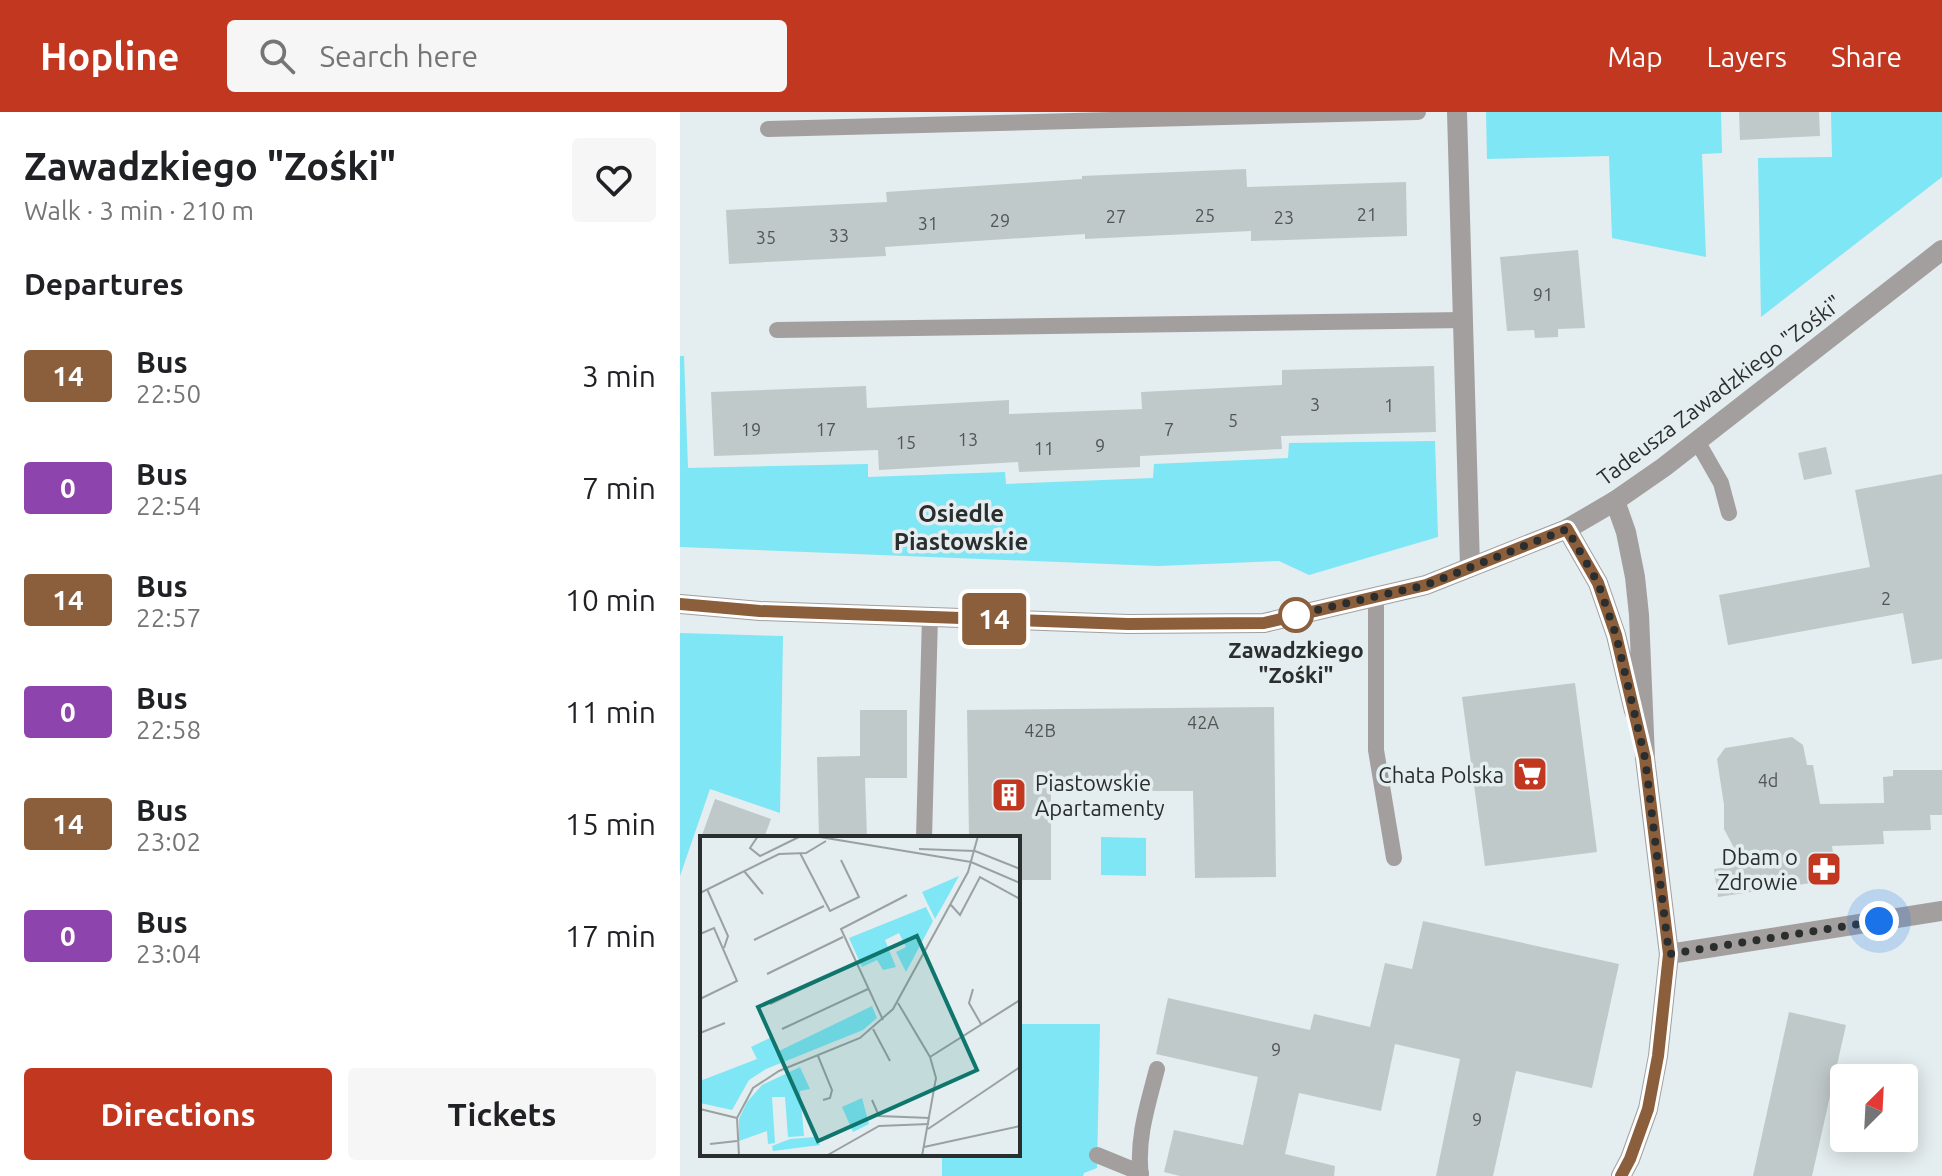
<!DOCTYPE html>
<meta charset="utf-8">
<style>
:root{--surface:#fff;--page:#f6f6f6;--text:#202124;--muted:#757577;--accent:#c23720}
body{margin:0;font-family:Ubuntu,sans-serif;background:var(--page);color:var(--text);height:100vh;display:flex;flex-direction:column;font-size:30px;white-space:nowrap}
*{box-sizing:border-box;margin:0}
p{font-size:26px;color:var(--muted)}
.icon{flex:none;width:44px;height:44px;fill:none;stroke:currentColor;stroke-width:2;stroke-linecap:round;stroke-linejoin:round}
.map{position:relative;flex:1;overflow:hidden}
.panel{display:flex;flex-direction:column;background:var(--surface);width:680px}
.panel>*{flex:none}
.badge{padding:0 16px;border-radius:6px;font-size:28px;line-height:52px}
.needle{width:52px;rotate:24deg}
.buttons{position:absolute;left:1150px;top:952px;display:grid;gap:16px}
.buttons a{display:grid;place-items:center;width:88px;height:88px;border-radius:8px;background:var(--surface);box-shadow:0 4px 20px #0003;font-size:40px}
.you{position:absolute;width:40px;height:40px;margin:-20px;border:6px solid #fff;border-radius:50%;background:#1a73e8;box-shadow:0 0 0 12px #1a73e833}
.map>.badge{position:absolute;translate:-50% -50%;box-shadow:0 0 0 4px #fff}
h2{padding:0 24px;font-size:30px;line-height:72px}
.round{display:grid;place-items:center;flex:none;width:84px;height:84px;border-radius:8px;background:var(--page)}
.head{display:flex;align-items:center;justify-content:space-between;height:136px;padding:0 24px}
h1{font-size:38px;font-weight:700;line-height:60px}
.action{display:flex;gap:16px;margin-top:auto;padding:16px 24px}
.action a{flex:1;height:92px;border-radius:8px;background:var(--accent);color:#fff;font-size:32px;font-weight:700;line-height:92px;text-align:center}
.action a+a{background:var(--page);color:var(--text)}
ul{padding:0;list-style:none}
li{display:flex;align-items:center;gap:24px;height:112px;padding:0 24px}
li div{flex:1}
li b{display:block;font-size:30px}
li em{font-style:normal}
li .badge{min-width:88px;font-weight:700;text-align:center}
header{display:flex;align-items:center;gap:48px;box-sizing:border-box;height:112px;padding:0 40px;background:var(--accent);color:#fff}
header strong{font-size:38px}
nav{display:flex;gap:44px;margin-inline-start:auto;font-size:28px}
.search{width:560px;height:72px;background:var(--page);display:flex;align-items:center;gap:20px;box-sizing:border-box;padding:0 28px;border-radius:8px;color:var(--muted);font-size:30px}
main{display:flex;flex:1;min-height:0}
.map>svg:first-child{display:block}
.green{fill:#7ee6f4}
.building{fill:#c0c9ca}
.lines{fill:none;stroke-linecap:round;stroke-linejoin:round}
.service{stroke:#a39f9e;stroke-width:16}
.minor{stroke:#a39f9e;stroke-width:20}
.tertiary{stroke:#a39f9e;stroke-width:20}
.line-casing{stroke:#fff;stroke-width:18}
.line{stroke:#8b5e3c;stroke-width:12}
.walk{stroke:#2b2e2e;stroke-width:8;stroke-dasharray:0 14.4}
.stop-dot{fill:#fff;stroke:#8b5e3c;stroke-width:4}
.labels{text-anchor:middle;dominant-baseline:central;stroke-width:7;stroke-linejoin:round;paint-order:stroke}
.number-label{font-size:18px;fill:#505555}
.street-label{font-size:22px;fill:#2b2e2e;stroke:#e4edef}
.stop-label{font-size:22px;font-weight:bold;fill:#2b2e2e;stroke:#e4edef}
.poi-label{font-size:22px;fill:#2b2e2e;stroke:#e4edef;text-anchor:end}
.neighbourhood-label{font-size:24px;font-weight:bold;fill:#2b2e2e;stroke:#e4edef}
.inset-road{fill:none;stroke:#9aa1a2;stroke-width:2}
.view{fill:#0f766e;fill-opacity:0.15;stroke:#0f766e;stroke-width:4}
.inset-edge{fill:none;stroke:#2b2e2e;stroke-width:4}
</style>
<header>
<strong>Hopline</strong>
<div class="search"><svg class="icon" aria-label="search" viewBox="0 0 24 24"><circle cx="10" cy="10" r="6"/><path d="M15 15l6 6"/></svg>Search here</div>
<nav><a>Map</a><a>Layers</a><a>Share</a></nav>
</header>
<main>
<section class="panel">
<div class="head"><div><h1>Zawadzkiego &quot;Zośki&quot;</h1><p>Walk · 3 min · 210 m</p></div><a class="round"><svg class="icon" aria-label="heart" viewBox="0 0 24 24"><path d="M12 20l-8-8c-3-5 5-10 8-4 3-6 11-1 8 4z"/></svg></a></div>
<h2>Departures</h2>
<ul>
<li><span class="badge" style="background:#8b5e3c;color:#fff">14</span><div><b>Bus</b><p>22:50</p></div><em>3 min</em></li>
<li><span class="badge" style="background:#8e44ad;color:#fff">0</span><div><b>Bus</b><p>22:54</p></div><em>7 min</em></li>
<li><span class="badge" style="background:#8b5e3c;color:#fff">14</span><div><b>Bus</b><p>22:57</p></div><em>10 min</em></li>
<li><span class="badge" style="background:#8e44ad;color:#fff">0</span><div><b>Bus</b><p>22:58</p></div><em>11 min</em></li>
<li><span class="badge" style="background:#8b5e3c;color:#fff">14</span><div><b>Bus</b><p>23:02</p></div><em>15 min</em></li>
<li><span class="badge" style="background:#8e44ad;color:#fff">0</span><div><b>Bus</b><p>23:04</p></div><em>17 min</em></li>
</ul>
<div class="action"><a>Directions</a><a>Tickets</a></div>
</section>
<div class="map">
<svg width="1262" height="1064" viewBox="0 0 1262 1064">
<rect width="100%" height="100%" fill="#e4edef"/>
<path class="green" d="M806,0H1041L1042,41L1022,42L1026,145L932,126L929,44L807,47Z
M1151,0H1262V65L1081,205L1078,46L1152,45Z
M0,244H4L8,356L188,352V365L325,360L326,372L473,366L474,352L608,346L609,331L755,329L758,425L629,463L599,449L478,454L0,435Z
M0,521L103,524L100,701L30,677L0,764Z
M421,725L466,726V764L421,763Z
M338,912H420L417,1056L404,1061L403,1064H262V1042H338Z"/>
<path class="building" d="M1059,0H1139L1140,24L1060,28Z
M566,57L567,75L726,70L727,124L571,129V119L405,127V122L205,135L206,144L49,152L46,98L207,90L206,80L402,67V64Z
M898,138L905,216L878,217V225L855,226L854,218L827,219L820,145Z
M754,254L756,320L601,324L602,337L460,344V355L339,360L338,350L199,358L198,338L34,344L31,280L186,274L187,296L329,288V302L462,297L461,280L602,273V258Z
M1146,335L1152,362L1124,368L1118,341Z
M1262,362V547L1232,552L1223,501L1048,533L1039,483L1190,455L1175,378Z
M895,571L917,740L805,754L782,585Z
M594,595L596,765L515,766L513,679H371V768H338V726H289L287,598Z
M180,598H227V666H185L187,726H139L137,645L180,644Z
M1112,625L1123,633L1127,653H1133L1140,692L1204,691L1203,665L1213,664V658H1262V703H1250L1251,718L1203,719L1204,732L1152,734L1157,767L1038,785L1034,757L1063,753L1044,717V693L1037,647L1045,636Z
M35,687L91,707L84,726H21Z
M743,809L939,852L912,976L836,959L813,1064H756L780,947L715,932L701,999L619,981L605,1042L655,1054L654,1064H500L484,1060L494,1018L563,1033L578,965L476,942L488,886L630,918L634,902L690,915L705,851L732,857Z
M1109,900L1166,913L1132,1064H1073Z"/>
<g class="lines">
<path class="service" d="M88,17L738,0
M97,218L784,208
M1017,329L1041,371L1049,401
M696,484V638L714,746
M244,726L250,505
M417,1043L461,1061
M461,1064C456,1028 468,992 477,957"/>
<path class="minor" d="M777,0L790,455
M935,389L946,420L955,465L959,503L965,646L989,842L978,944L968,997L950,1047L941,1064
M887,417L918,471L936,523L954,599
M989,842L1262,799"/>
<path class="tertiary" d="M0,492L80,499L448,512L584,511L746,473L887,417L935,389L984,355L1262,138"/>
</g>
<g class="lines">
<defs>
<path id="line" d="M0,492L80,499L448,512L584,511L746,473L887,417L918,471L936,523L965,646L989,842L978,944L968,997L950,1047L941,1064"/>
</defs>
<use href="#line" class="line-casing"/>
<use href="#line" class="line"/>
<path class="walk" d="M616,503L606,505L746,473L887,417L918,471L936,523L965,646L989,842L1199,809"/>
</g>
<defs>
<symbol id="supermarket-square" viewBox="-11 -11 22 22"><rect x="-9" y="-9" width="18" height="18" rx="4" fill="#c23720" stroke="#e4edef"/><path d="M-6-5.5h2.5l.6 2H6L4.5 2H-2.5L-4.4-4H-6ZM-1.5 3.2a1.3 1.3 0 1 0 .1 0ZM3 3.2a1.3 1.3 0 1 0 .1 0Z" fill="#fff"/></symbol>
<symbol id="building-square" viewBox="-11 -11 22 22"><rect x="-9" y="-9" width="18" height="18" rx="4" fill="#c23720" stroke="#e4edef"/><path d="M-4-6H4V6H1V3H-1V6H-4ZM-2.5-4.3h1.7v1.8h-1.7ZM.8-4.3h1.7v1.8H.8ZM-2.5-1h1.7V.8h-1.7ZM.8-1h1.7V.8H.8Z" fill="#fff"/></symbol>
<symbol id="pharmacy-square" viewBox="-11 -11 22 22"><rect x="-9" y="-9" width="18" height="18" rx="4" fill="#c23720" stroke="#e4edef"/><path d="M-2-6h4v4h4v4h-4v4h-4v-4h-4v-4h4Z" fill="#fff"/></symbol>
</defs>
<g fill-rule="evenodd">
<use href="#supermarket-square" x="830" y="642" width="40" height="40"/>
<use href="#building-square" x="309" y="663" width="40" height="40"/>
<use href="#pharmacy-square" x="1124" y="737" width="40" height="40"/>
</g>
<circle class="stop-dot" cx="616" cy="503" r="16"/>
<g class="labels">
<g class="number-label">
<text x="687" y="102">21</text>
<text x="525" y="103">25</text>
<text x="436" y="104">27</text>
<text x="604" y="105">23</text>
<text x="320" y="108">29</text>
<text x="248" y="111">31</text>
<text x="159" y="123">33</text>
<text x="86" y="125">35</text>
<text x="863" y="182">91</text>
<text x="635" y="292">3</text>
<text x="709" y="293">1</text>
<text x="553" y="308">5</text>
<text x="71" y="317">19</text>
<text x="146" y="317">17</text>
<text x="489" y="317">7</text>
<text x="288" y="327">13</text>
<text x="226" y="330">15</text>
<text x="420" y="333">9</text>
<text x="364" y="336">11</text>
<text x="1206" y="486">2</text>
<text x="523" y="610">42A</text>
<text x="360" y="618">42B</text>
<text x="1088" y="668">4d</text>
<text x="596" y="937">9</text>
<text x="797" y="1007">9</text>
</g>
<g class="street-label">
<text transform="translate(1039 278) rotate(-37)">Tadeusza Zawadzkiego "Zośki"</text>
</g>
<g class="stop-label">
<text x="616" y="537">Zawadzkiego<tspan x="616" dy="25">"Zośki"</tspan></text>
</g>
<g class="poi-label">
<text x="824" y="662">Chata Polska</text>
<text x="355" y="670" text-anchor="start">Piastowskie<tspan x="355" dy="25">Apartamenty</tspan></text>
<text x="1118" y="744">Dbam o<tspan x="1118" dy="25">Zdrowie</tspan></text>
</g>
<g class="neighbourhood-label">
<text x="281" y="401">Osiedle<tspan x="281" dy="28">Piastowskie</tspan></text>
</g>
</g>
<g transform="translate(20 724)">
<rect width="320" height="320" fill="#e4edef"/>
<path d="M259,40L248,60L235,83L222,56ZM226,71L233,85L206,136L196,116L206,111L199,97L185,104L196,131L183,134L177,124L162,131L149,102ZM172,170L177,182L163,194L66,233L49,244L32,274L0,267V245L57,223L51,211L72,201L79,215ZM100,231L110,253L100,255L104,300L88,301L85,261H72L75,307L68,308L67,295L39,305V283L47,266L62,249ZM162,262L169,288L153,296L142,271ZM115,301L120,309L73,315L72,310L90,303Z" fill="#7ee6f4"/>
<path class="inset-road" d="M58,0L50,12L60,20L101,0M114,0L271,26L320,47M219,13L275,15L320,33M100,17L130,75L159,61L141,24M44,35L63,58M7,53L28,100L24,112M0,57L79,18L106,17L126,5M251,69L260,79L280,41L320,63M54,104L124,70M67,138L143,101M273,153L269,167L281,188M0,163L37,145L14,92L0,98M198,167L230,221L236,242L222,320M70,168L156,127M183,184L141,93L207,59M82,193L168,153M173,193L190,225M0,197L25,187M118,220L132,254L130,262L123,264M230,221L320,164M172,264L179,280L230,282M0,273L37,282M228,293L320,231M10,308L37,305M224,311L320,290M39,320L37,282L53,252L79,235L160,202L193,173L268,36L278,0M126,320L179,290L229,288"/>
<path class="view" d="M217,100L277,234L118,305L58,171Z"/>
<rect width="320" height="320" class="inset-edge"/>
</g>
</svg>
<div class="buttons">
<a><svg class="needle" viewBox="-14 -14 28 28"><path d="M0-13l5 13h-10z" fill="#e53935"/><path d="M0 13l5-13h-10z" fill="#757577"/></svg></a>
</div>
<div class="you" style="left:1199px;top:809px"></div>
<b class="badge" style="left:314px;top:507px;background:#8b5e3c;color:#fff">14</b>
</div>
</main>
